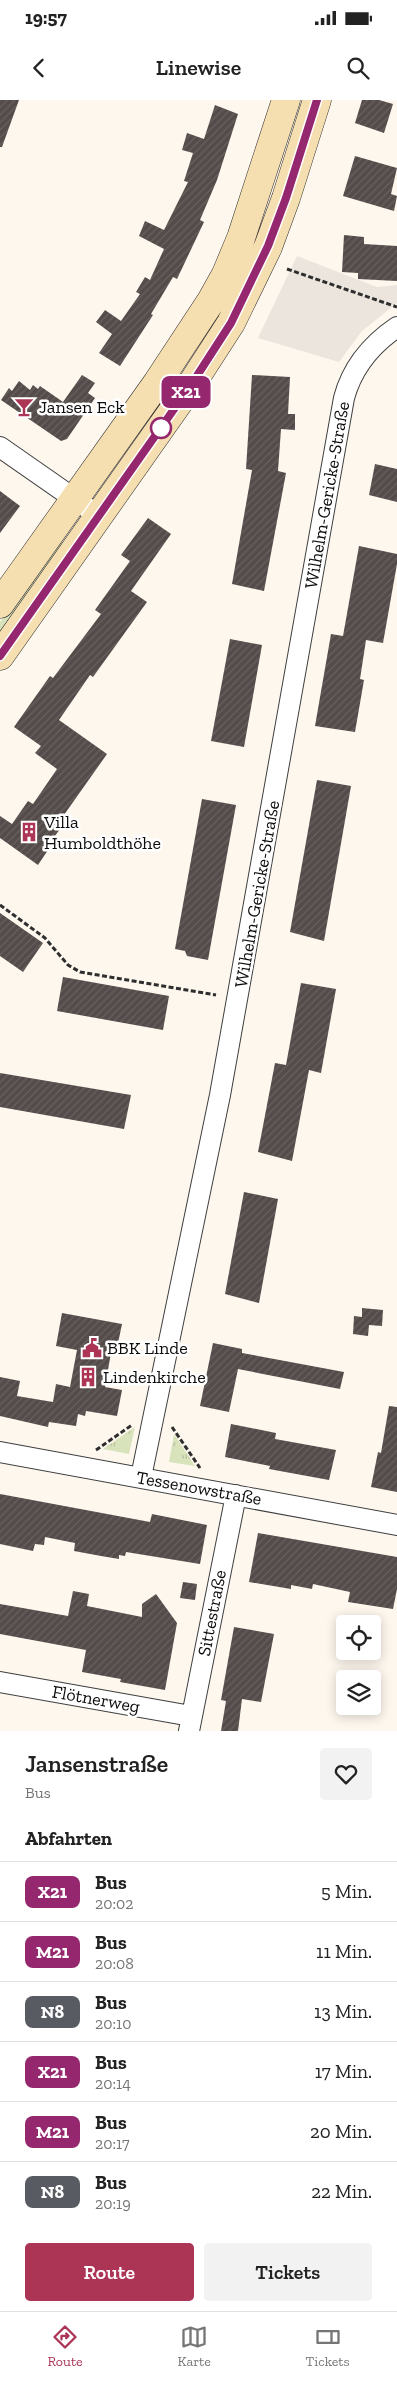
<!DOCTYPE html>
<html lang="de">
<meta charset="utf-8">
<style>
:root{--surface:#fff;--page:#f2f2f2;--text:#222;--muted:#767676;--line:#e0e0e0;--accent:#ac3556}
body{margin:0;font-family:"Zilla Slab",serif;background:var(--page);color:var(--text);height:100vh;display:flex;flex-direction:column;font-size:19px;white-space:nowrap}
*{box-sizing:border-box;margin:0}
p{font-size:16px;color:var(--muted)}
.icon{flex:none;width:28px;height:28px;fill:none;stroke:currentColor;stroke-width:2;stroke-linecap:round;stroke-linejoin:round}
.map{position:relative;height:1631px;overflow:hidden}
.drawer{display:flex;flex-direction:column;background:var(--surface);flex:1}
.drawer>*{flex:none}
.badge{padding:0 10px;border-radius:8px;font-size:18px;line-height:32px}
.buttons{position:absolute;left:336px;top:1515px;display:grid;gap:10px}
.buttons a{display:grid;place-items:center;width:45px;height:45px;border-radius:5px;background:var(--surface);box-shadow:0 2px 12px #0003;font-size:25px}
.map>.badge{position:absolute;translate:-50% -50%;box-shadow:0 0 0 2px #fff}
h2{padding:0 25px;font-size:19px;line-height:45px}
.round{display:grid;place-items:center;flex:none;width:52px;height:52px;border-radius:5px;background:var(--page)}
.head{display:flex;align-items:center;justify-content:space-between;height:85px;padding:0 25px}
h1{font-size:24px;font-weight:600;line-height:38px}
.primary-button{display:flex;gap:10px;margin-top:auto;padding:10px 25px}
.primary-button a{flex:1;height:58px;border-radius:5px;background:var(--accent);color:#fff;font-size:20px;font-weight:600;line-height:58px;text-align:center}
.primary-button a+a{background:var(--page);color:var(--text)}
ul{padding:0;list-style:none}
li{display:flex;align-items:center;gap:15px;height:60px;padding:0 25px;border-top:1px solid var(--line)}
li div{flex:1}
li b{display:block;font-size:19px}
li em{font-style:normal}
li .badge{min-width:55px;font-weight:700;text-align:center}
.status{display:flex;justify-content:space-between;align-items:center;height:35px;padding:0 25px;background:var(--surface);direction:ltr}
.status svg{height:14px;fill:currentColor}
header{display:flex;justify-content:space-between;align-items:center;height:65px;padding:0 25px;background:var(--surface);font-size:22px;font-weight:600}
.tab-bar{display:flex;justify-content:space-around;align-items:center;height:70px;border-top:1px solid var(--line);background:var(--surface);font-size:14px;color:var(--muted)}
.tab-bar a{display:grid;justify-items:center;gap:2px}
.tab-bar .active{color:var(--accent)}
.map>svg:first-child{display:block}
.grass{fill:url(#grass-tufts)}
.plaza{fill:#ece5de}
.building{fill:url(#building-hatch)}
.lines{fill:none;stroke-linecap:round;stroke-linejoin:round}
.street-casing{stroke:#3f3f3f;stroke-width:22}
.secondary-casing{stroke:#2e2e2e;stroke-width:29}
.path{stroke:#2e2e2e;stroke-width:3;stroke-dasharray:5 2.5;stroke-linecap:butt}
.street{stroke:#fff;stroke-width:20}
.secondary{stroke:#f5deb0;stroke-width:28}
.line-casing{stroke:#fff;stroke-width:11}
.line{stroke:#95276e;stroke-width:8}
.stop-dot{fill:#fff;stroke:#95276e;stroke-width:2.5}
.labels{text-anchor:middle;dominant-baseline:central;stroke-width:5;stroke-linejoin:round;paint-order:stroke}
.poi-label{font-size:18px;fill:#0c0c0c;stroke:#fff;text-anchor:start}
.street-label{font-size:18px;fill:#0c0c0c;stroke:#fff}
</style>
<div class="status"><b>19:57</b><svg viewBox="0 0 49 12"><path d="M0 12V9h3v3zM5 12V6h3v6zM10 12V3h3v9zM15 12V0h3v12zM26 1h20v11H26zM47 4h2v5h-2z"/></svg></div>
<header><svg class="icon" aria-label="back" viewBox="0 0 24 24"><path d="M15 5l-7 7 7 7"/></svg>Linewise<svg class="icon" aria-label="search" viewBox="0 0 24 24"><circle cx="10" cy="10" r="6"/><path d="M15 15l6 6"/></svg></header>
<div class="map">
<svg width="397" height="1631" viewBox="0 0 397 1631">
<defs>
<pattern id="grass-tufts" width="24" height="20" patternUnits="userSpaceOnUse" patternTransform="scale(1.25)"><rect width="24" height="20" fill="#d9e3bb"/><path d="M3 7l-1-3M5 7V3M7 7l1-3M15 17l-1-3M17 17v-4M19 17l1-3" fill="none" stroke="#b9c2a0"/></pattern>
<pattern id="building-hatch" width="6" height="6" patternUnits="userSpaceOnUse" patternTransform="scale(1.25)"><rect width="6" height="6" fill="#544c4a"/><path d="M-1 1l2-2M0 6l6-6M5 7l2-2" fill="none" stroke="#686160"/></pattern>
</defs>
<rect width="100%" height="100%" fill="#fdf7ee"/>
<path class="grass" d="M58,440L67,446L0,541V522Z
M135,1327L129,1354L103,1349Z
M174,1334L195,1366L169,1362Z"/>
<path class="plaza" d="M297,156L377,187L397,185V203L362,231L339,262L258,238Z"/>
<path class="building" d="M0,0H19L2,47H0Z
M362,0H379L393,4L384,33L355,23Z
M215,5L238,14L217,80L200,120L204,122L177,179L173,177L151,214L153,215L120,266L99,253L112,234L96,222L105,210L121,221L140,194L136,192L145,177L150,180L164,149L139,136L145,121L164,130L188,82L184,81L193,53L182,50L187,33L204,39Z
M355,56L397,68L391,94L397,96L394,111L343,96Z
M344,135L364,137V144L397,146V181L358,179V173L342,172Z
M82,275L95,283L88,293L95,298L67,339L61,341L1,300L9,288L12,291L19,281L30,290L33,285L38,289L40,286L63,302Z
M252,275L290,277L288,314H295V330L281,329L278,371L286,373L264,491L232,484L252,370L246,369Z
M375,364L397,369V402L369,395Z
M0,391L20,406L0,433Z
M148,418L171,434L131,491L147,502L93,577L90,575L59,620L107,654L59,722L63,725L46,748L48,750L38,765L0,738V716L12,724L28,701L33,704L57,669L35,653L41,646L14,627L50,576L53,578L101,514L95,510L130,461L121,455Z
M359,446L397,454V464L383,543L366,540L360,579L364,580L355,632L315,626L331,534L343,536Z
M230,539L262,545L244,647L211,641Z
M317,680L351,686L324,841L290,832Z
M202,699L236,705L208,860L187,856L185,851L175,849Z
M0,813L43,843L23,872L0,856Z
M63,877L169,896L163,930L57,911Z
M301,883L336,889L321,973L309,970L292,1061L258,1052L275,963L286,965Z
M0,973L131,995L124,1029L0,1007Z
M244,1092L278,1099L259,1203L225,1194Z
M362,1208L383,1210L382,1226L369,1225L368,1236L353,1234L354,1216L362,1217Z
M62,1213L122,1224L117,1248L112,1247L105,1287L122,1290L117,1316L86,1311L85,1316L78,1314L76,1326L49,1322L48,1327L0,1316V1277L20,1281L17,1296L53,1302L56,1284L70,1287L77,1250L56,1246Z
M213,1243L242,1249V1253L344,1272L340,1289L238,1269L229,1312L200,1306Z
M389,1306L397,1307V1392L371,1387L378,1352L381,1353Z
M231,1324L276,1333L275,1339L336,1350L329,1380L269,1369L270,1366L225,1357Z
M0,1394L150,1422L152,1414L207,1425L200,1464L126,1452L125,1456L119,1455V1459L101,1456L74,1451L75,1443L45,1437L44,1445L35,1444L33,1451L0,1444Z
M258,1433L397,1457V1489L393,1509L348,1502L350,1492L313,1484L312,1489L291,1485V1489L249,1482Z
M183,1482L197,1484L195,1500L180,1498Z
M73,1491L89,1494L87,1506L142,1517V1504L156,1494L177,1523L165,1590L120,1582L121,1579L82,1572L86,1550L0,1534V1504L68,1516Z
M234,1527L274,1534L261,1602L242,1599L238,1631H221L226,1601L221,1600Z"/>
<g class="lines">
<defs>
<path id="street" d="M0,347L99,416
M0,1352L397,1425
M141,1377L220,995L344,298C352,268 372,244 397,227
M0,1582L191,1616
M189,1631L236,1395"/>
<path id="secondary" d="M0,504L157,283L211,201L226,174L241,138L286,0
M0,556L191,285L231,223L268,147L286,98L317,0"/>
</defs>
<use href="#street" class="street-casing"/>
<use href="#secondary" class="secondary-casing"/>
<path class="path" d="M287,169L397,207
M0,805L45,838L68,865L80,872L216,895
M172,1327L200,1368
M96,1350L132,1325"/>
<use href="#street" class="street"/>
<use href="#secondary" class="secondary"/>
</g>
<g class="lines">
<defs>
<path id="line" d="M0,556L191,285L231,223L268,146L286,98L317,0"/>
</defs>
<use href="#line" class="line-casing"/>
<use href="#line" class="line"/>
</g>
<defs>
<symbol id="bar-bare" viewBox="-9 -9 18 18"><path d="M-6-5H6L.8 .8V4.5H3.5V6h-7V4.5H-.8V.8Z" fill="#ac3556" stroke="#fff" stroke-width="2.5" paint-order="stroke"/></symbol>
<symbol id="building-bare" viewBox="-9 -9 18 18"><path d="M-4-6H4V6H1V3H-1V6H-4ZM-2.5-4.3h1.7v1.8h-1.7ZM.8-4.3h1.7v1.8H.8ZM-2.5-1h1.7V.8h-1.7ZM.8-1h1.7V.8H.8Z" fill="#ac3556" stroke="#fff" stroke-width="2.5" paint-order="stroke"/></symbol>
<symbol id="civic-bare" viewBox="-9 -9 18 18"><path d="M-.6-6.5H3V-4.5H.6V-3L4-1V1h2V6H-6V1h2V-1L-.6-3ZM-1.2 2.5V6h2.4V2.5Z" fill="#ac3556" stroke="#fff" stroke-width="2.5" paint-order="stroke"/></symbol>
</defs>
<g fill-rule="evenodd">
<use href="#bar-bare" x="10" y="293" width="28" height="28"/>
<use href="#building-bare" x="15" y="718" width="28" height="28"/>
<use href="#civic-bare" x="78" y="1234" width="28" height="28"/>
<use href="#building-bare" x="74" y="1263" width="28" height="28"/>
</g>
<circle class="stop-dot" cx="161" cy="328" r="10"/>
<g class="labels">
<g class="poi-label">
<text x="39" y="307">Jansen Eck</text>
<text x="44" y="722">Villa<tspan x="44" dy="21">Humboldthöhe</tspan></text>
<text x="107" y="1248">BBK Linde</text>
<text x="103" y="1277">Lindenkirche</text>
</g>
<g class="street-label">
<text transform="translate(327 395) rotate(-80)">Wilhelm-Gericke-Straße</text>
<text transform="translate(257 794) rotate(-80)">Wilhelm-Gericke-Straße</text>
<text transform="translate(199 1388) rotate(10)">Tessenowstraße</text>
<text transform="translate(212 1513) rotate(-79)">Sittestraße</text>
<text transform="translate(96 1599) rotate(10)">Flötnerweg</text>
</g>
</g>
</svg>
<div class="buttons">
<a><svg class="icon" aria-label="locate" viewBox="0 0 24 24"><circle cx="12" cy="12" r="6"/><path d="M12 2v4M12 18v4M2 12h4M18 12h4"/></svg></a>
<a><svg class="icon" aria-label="layers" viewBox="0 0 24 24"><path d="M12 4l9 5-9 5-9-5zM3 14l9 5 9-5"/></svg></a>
</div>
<b class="badge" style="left:186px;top:292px;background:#95276e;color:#fff">X21</b>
</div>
<section class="drawer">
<div class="head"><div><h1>Jansenstraße</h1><p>Bus</p></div><a class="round"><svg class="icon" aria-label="heart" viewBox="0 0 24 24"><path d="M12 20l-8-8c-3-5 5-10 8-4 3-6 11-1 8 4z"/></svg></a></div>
<h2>Abfahrten</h2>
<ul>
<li><span class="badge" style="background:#95276e;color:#fff">X21</span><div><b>Bus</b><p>20:02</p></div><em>5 Min.</em></li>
<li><span class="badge" style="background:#95276e;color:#fff">M21</span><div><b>Bus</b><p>20:08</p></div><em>11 Min.</em></li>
<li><span class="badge" style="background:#595b62;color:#fff">N8</span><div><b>Bus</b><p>20:10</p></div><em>13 Min.</em></li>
<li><span class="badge" style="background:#95276e;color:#fff">X21</span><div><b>Bus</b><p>20:14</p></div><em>17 Min.</em></li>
<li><span class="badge" style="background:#95276e;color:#fff">M21</span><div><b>Bus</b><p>20:17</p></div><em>20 Min.</em></li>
<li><span class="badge" style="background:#595b62;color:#fff">N8</span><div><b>Bus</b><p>20:19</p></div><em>22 Min.</em></li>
</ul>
<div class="primary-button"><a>Route</a><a>Tickets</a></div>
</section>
<nav class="tab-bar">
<a class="active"><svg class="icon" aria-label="directions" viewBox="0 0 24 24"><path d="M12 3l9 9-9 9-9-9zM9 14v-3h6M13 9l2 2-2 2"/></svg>Route</a>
<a><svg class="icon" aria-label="map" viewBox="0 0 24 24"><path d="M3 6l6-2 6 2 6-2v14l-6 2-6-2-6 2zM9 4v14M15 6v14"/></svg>Karte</a>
<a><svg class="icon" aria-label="tickets" viewBox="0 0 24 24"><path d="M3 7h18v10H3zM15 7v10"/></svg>Tickets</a>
</nav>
